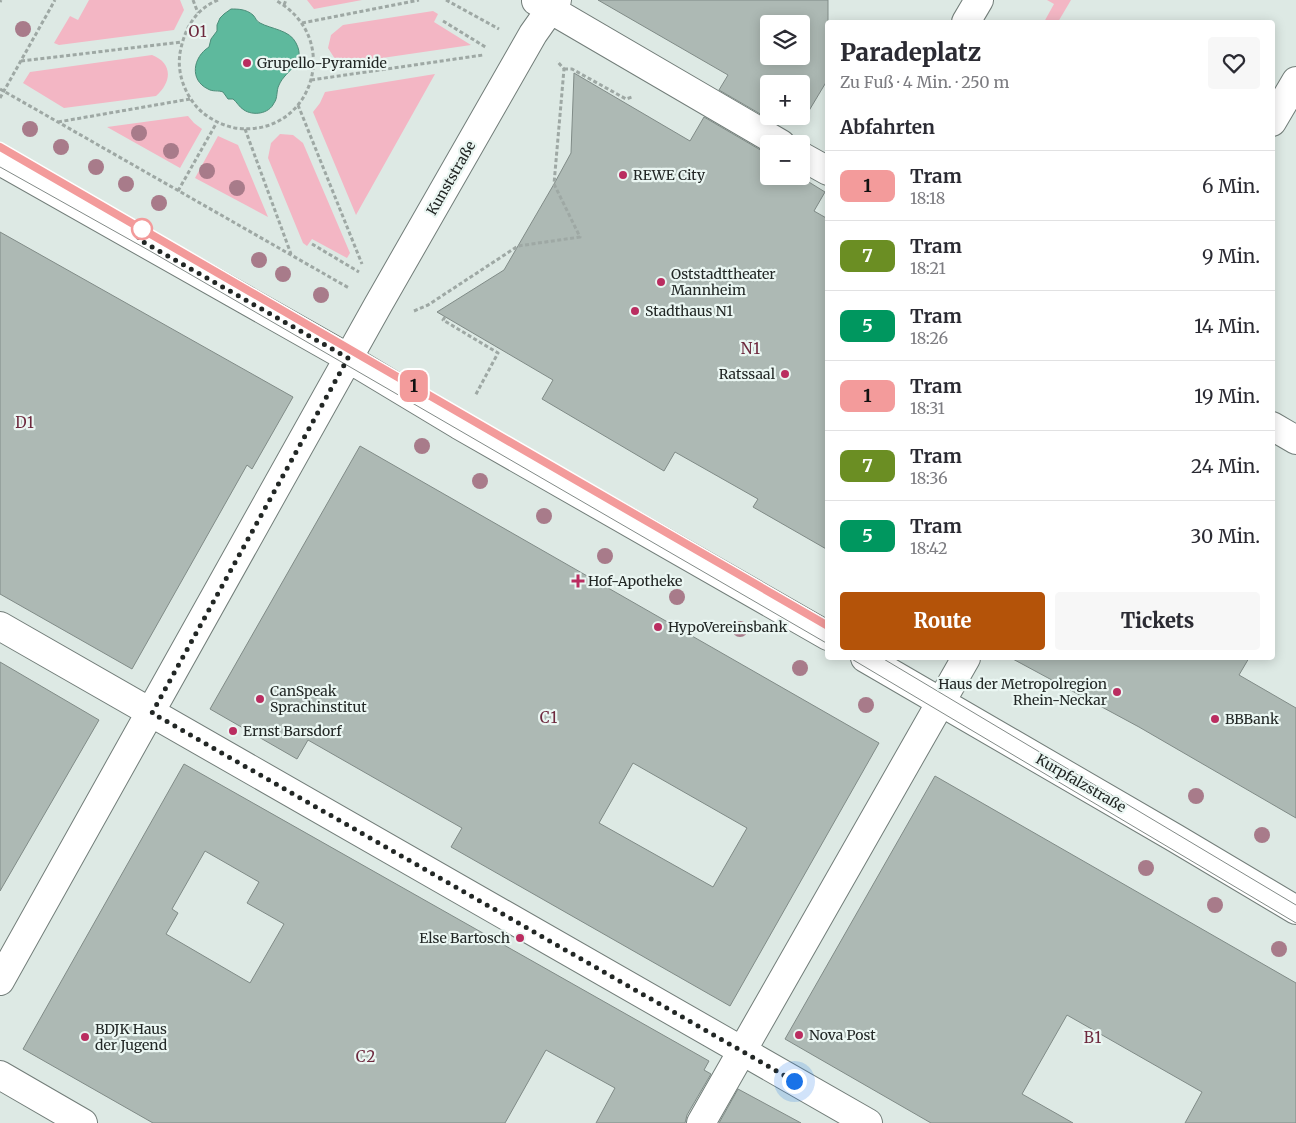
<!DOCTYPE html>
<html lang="de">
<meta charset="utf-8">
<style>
:root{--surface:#fff;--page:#f7f7f7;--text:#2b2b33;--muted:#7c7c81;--line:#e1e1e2;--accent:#b45309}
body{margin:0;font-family:Merriweather,serif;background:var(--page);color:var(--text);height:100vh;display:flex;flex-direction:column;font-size:19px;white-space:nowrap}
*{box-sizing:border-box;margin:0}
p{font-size:16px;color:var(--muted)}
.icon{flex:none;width:28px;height:28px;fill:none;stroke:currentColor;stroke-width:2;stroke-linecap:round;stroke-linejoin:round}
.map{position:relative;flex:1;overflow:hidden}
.details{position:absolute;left:825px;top:20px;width:450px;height:640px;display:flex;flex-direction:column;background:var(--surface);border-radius:5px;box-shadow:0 2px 12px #0003}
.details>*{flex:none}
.badge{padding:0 10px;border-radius:8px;font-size:18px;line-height:32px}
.controls{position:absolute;left:760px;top:15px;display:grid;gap:10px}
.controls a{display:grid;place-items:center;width:50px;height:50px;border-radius:5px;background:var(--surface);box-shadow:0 2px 12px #0003;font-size:25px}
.you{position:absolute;width:25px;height:25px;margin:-12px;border:4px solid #fff;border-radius:50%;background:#1a73e8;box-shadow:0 0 0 8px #1a73e833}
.map>.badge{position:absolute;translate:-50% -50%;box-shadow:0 0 0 2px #fff}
h2{padding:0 15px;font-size:19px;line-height:45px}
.round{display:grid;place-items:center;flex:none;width:52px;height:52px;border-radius:5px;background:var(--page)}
.summary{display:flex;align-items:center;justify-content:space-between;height:85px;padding:0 15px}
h1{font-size:24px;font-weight:800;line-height:38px}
.action{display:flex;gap:10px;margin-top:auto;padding:10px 15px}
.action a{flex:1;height:58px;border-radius:5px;background:var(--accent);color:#fff;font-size:20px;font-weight:800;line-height:58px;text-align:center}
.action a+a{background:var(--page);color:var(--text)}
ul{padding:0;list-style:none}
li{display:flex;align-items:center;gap:15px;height:70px;padding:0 15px;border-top:1px solid var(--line)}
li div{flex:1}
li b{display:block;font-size:19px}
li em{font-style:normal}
li .badge{min-width:55px;font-weight:700;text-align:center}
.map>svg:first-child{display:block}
.green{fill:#f3b6c4}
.water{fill:#5eb99d;stroke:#4c8d79}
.building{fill:#adb9b4;stroke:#808b87;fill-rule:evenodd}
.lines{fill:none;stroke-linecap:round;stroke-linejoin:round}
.minor-casing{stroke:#727d79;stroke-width:30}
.path{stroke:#9ea8a4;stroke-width:3;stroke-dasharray:4 2.5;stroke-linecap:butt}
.minor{stroke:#fff;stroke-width:28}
.tram{stroke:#828a87;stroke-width:1}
.tree{fill:#a87b8a}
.line-casing{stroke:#fff;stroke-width:11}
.line{stroke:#f39b9b;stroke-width:8}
.walk{stroke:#222725;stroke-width:5;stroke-dasharray:0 9}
.poi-dot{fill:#ba2d60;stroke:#eaf6f2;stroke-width:2}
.stop-dot{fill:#fff;stroke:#f39b9b;stroke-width:2.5}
.labels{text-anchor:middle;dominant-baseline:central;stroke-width:4.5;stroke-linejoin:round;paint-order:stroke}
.poi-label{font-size:14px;fill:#222725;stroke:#eaf6f2;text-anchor:start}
.street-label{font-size:14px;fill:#222725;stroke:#eaf6f2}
.neighbourhood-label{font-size:15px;letter-spacing:1px;fill:#6d283d;stroke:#eaf6f2}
</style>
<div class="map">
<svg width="1296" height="1123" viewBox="0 0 1296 1123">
<rect width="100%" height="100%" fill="#dde9e4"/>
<path class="green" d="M89,0H180L184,10L174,30L59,45L54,43L70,16L78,20Z
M307,0H362L314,9Z
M1047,0H1071L1058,22H1044L1054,4Z
M433,11L438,14L434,22L471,45L348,63L335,59L328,48L331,35L343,25Z
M152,55C173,63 172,82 156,96L64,108L23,83L30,72Z
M435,74L356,215L313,112L320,103L325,92Z
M188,116L194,123L202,129L180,168L107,127Z
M280,134L293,135L303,143L350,253L347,258L312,239L307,246L303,243L268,158L271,143Z
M218,136L238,145L268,217L195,178Z"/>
<path class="water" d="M231,9C238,9 246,9 253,15C256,18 256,21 260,23C271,29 290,30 296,43C307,64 286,69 279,85C276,91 278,98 274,103C269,114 253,116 244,110C239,107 237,102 233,99H228L223,92C218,90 213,92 208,89C189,80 193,57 209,47L211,39L217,31V25L220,18L224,14Z"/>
<path class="building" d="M598,0H828V79L804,119L799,116H801V84H769V119L719,90L728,75ZM769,24H801V56H769Z
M574,73L690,141L704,117L769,155V176H799L825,192L814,211L828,219V550L753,507L758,499L675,452L664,471L542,399L553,380L437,312L504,270L554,184L571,153Z
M0,232L293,397L252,469L247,465L132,669L0,594Z
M360,446L879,743L730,1006L451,847L462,828L308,740L297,759L210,709ZM633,763L747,828L713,887L599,823Z
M1011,658H1249L1239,675L1296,708V818L1139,727Z
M0,662L99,720L0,891Z
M184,764L709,1061L704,1070L711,1074L687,1115L685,1123H596L615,1088L546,1050L505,1123H153L23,1049ZM205,851L259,882L247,903L284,924L250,983L166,934L178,913L172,909Z
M935,776L1296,983V1123H1185L1202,1092L1067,1015L1022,1094L1073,1123H931L785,1039Z
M738,1089L801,1123H719Z"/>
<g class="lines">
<defs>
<path id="minor" d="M536,1L781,144
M966,22L979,0
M1272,122L1296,81
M801,156L828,171
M0,161L336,351L459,425L828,636
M1272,426L1296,440
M0,626L868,1123
M865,658L1175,838L1296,910
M0,981L378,305L533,34L557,0
M0,1075L83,1123
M701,1123L966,658"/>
</defs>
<use href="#minor" class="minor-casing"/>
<path class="path" d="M193,0L198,13
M218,0C195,9 184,30 180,53C177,72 184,92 196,106C205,117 221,125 235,128C312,139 345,38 275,0
M446,0L499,29
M0,2L1,0
M284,5L286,0
M443,21L487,48
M302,23L419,0
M21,61L182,42
M564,69H572L626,99L632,97
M311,80L483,55
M0,89L349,288
M0,98L55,0
M298,105L362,264
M58,122L190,99
M245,129L291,254
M178,191L217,122
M312,244L359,272
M414,311L428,305L518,246L580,237L554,184L564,69L557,61
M445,317L443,320L498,353L475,396"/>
<use href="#minor" class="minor"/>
<path class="tram" d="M0,147L828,626
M0,167L150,251L828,644
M850,658L1296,923
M882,658L1296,905"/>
</g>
<g class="tree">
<circle cx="23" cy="29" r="8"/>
<circle cx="30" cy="129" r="8"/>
<circle cx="139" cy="133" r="8"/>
<circle cx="61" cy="147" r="8"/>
<circle cx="171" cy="151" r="8"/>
<circle cx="96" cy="167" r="8"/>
<circle cx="207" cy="171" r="8"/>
<circle cx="126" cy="184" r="8"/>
<circle cx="237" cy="188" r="8"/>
<circle cx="159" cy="203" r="8"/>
<circle cx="259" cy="260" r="8"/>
<circle cx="283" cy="274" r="8"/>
<circle cx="321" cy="295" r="8"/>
<circle cx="422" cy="446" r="8"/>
<circle cx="480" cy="481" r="8"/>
<circle cx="544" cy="516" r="8"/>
<circle cx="605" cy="556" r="8"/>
<circle cx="677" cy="597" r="8"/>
<circle cx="740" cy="629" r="8"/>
<circle cx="800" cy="668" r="8"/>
<circle cx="866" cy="705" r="8"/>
<circle cx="1196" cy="796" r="8"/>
<circle cx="1262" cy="835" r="8"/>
<circle cx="1146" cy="868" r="8"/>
<circle cx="1215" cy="905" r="8"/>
<circle cx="1279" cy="949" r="8"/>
</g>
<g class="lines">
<defs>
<path id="line" d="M0,147L828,626"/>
</defs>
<use href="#line" class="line-casing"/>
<use href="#line" class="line"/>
<path class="walk" d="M142,229L138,239L348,358L152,713L794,1081"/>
</g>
<g class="poi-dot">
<circle cx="247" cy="63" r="5"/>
<circle cx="623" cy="175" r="5"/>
<circle cx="661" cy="282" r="5"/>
<circle cx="635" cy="311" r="5"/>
<circle cx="785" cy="374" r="5"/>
<path d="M575.5 573.5h5v5h5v5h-5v5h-5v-5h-5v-5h5z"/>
<circle cx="658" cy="627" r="5"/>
<circle cx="1117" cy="692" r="5"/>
<circle cx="260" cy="699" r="5"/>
<circle cx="1215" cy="719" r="5"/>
<circle cx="233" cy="731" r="5"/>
<circle cx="520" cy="938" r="5"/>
<circle cx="799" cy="1035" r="5"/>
<circle cx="85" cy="1037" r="5"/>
</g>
<circle class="stop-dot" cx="142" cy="229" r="10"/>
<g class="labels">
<g class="poi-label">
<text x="257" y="63">Grupello-Pyramide</text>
<text x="633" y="175">REWE City</text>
<text x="671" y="274">Oststadttheater<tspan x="671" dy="16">Mannheim</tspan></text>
<text x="645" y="311">Stadthaus N1</text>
<text x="775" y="374" text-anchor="end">Ratssaal</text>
<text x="588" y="581">Hof-Apotheke</text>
<text x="668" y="627">HypoVereinsbank</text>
<text x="1107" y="684" text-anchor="end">Haus der Metropolregion<tspan x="1107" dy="16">Rhein-Neckar</tspan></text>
<text x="270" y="691">CanSpeak<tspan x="270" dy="16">Sprachinstitut</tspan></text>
<text x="1225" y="719">BBBank</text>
<text x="243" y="731">Ernst Barsdorf</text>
<text x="510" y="938" text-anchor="end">Else Bartosch</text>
<text x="95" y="1029">BDJK Haus<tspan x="95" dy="16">der Jugend</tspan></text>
<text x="809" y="1035">Nova Post</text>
</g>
<g class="street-label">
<text transform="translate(451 178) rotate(-60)">Kunststraße</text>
<text transform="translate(1081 783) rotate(30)">Kurpfalzstraße</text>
</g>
<g class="neighbourhood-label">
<text x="198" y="31">O1</text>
<text x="751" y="348">N1</text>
<text x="25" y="422">D1</text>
<text x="549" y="717">C1</text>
<text x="1093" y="1037">B1</text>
<text x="366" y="1056">C2</text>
</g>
</g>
</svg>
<div class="controls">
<a><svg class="icon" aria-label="layers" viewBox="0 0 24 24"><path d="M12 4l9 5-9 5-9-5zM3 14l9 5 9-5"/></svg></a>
<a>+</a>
<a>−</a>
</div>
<div class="you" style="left:794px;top:1081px"></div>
<b class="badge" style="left:414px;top:386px;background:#f39b9b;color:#111">1</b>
<section class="details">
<div class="summary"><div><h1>Paradeplatz</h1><p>Zu Fuß · 4 Min. · 250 m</p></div><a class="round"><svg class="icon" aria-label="heart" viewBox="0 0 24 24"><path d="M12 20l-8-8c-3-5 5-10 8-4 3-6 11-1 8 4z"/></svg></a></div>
<h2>Abfahrten</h2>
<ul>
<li><span class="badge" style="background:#f39b9b;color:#111">1</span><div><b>Tram</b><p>18:18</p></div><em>6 Min.</em></li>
<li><span class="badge" style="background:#6b8e23;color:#fff">7</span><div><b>Tram</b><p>18:21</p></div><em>9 Min.</em></li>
<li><span class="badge" style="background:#00975f;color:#fff">5</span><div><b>Tram</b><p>18:26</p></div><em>14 Min.</em></li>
<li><span class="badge" style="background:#f39b9b;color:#111">1</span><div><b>Tram</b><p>18:31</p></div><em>19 Min.</em></li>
<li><span class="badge" style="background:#6b8e23;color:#fff">7</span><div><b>Tram</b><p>18:36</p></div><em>24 Min.</em></li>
<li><span class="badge" style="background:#00975f;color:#fff">5</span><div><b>Tram</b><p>18:42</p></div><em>30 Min.</em></li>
</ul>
<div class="action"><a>Route</a><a>Tickets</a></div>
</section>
</div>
